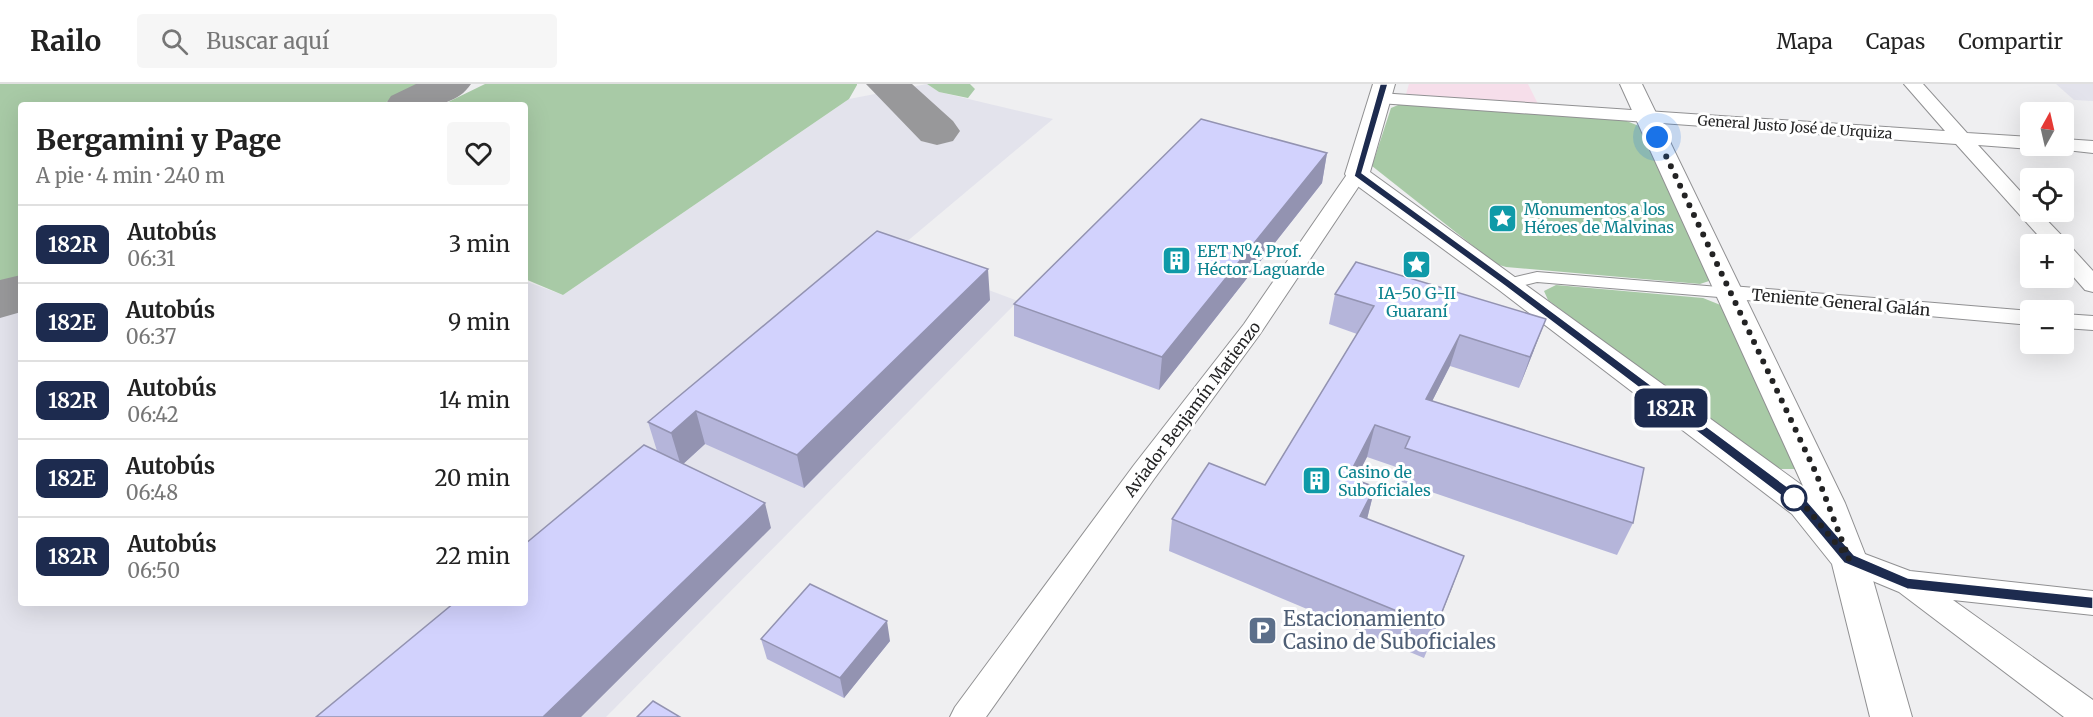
<!DOCTYPE html>
<html lang="es">
<meta charset="utf-8">
<style>
:root{--surface:#fff;--page:#f6f6f6;--text:#222;--muted:#767676;--line:#e0e0e0}
body{margin:0;font-family:Merriweather,serif;background:var(--page);color:var(--text);height:100vh;display:flex;flex-direction:column;font-size:22px;white-space:nowrap}
*{box-sizing:border-box;margin:0}
p{font-size:20px;color:var(--muted)}
.icon{flex:none;width:33px;height:33px;fill:none;stroke:currentColor;stroke-width:2;stroke-linecap:round;stroke-linejoin:round}
.map{position:relative;flex:1;overflow:hidden}
.sheet{position:absolute;left:18px;top:18px;width:510px;height:504px;display:flex;flex-direction:column;background:var(--surface);border-radius:6px;box-shadow:0 6px 24px #0002}
.sheet>*{flex:none}
.badge{padding:0 12px;border-radius:9px;font-size:21px;line-height:39px}
.needle{width:39px;rotate:8deg}
.tools{position:absolute;left:2020px;top:18px;display:grid;gap:12px}
.tools a{display:grid;place-items:center;width:54px;height:54px;border-radius:6px;background:var(--surface);box-shadow:0 6px 24px #0002;font-size:30px}
.you{position:absolute;width:30px;height:30px;margin:-15px;border:4px solid #fff;border-radius:50%;background:#1a73e8;box-shadow:0 0 0 9px #1a73e833}
.map>.badge{position:absolute;translate:-50% -50%;box-shadow:0 0 0 3px #fff}
.round{display:grid;place-items:center;flex:none;width:63px;height:63px;border-radius:6px;background:var(--page)}
.head{display:flex;align-items:center;justify-content:space-between;height:102px;padding:0 18px}
h1{font-size:28px;font-weight:800;line-height:45px}
ul{padding:0;list-style:none}
li{display:flex;align-items:center;gap:18px;height:78px;padding:0 18px;border-top:2px solid var(--line)}
li div{flex:1}
li b{display:block;font-size:22px}
li em{font-style:normal}
li .badge{min-width:66px;font-weight:700;text-align:center}
header{display:flex;align-items:center;gap:36px;box-sizing:border-box;height:84px;padding:0 30px;background:var(--surface);border-bottom:2px solid var(--line)}
header strong{font-size:28px}
nav{display:flex;gap:33px;margin-inline-start:auto;font-size:21px}
.search{width:420px;height:54px;background:var(--page);display:flex;align-items:center;gap:15px;box-sizing:border-box;padding:0 21px;border-radius:6px;color:var(--muted);font-size:22px}
.map>svg:first-child{display:block}
.built{fill:#e3e3ec}
.education{fill:#f6deea}
.green{fill:#a8caa6}
.lines{fill:none;stroke-linecap:round;stroke-linejoin:round}
.taxiway{fill:#98989a;fill-rule:evenodd}
.pedestrian-casing{stroke:#909092;stroke-width:2}
.minor-casing{stroke:#909092;stroke-width:2}
.tertiary-casing{stroke:#909092;stroke-width:2}
.pedestrian{fill:#fff;fill-rule:evenodd}
.minor{fill:#fff;fill-rule:evenodd}
.tertiary{fill:#fff;fill-rule:evenodd}
.wall{fill:#b5b5da}
.shaded-wall{fill:#9393b1}
.building{fill:#d2d2fd;stroke:#9393b1;stroke-width:1.5}
.line{fill:#1d2b4f;stroke:#fff;stroke-width:1.5}
.walk{stroke:#232324;stroke-width:6;stroke-dasharray:0 10.8}
.stop-dot{fill:#fff;stroke:#1d2b4f;stroke-width:3}
.labels{text-anchor:middle;dominant-baseline:central;stroke-width:6;stroke-linejoin:round;paint-order:stroke}
.far-street-label{font-size:14px;fill:#232324;stroke:#fff}
.culture-label{font-size:16px;fill:#0d838f;stroke:#fff;text-anchor:start}
.street-label{font-size:16px;fill:#232324;stroke:#fff}
.near-service-label{font-size:20px;fill:#4e5e75;stroke:#fff;text-anchor:start}
</style>
<header>
<strong>Railo</strong>
<div class="search"><svg class="icon" aria-label="search" viewBox="0 0 24 24"><circle cx="10" cy="10" r="6"/><path d="M15 15l6 6"/></svg>Buscar aquí</div>
<nav><a>Mapa</a><a>Capas</a><a>Compartir</a></nav>
</header>
<div class="map">
<svg width="2093" height="633" viewBox="0 0 2093 633">
<rect width="100%" height="100%" fill="#efeff1"/>
<path class="built" d="M927,0L939,8L1053,35L892,170L1018,217L606,633H0V229L21,219V519H525V197L563,211L849,15Z
M2056,0H2093V17L2074,16Z"/>
<path class="education" d="M1409,0H1528L1538,20L1406,10Z"/>
<path class="green" d="M0,0H424L380,21H21V191L0,201Z
M485,0H857V1L849,15L563,211L525,195V21H442Z
M927,0H970L975,5L968,14L939,8Z
M1403,19L1624,36L1639,42L1712,196L1700,200L1506,183L1496,180L1372,82L1391,24Z
M1556,201L1703,214L1723,222L1798,385H1779L1769,380L1548,216L1544,207Z"/>
<g class="lines">
<path class="taxiway" d="M416,0H471C452,28 415,21 385,21L391,12Z
M866,0H912L953,37L960,47L953,57L937,61L921,57Z
M21,191V228L0,234V196Z"/>
<defs>
<path id="pedestrian" d="M1537,188L1731,204L1740,209L1731,214L1537,198L1509,205L1500,200L1503,196Z"/>
<path id="minor" d="M1904,0H1923L1967,49L2031,53V62H2039L2031,65L1978,61L2031,119V128H2039L2065,155L2068,160L2066,163L2072,164L2093,187V208L2085,206L2064,182V160H2046L1956,60L1379,19L1370,14L1379,9L1945,47Z
M2064,55L2093,57V69L2057,65L2055,62H2064Z
M1357,84L1364,86L1367,90L1260,250L1154,395L986,633H950L955,623L1134,381L1244,240L1350,86Z
M1731,202L2031,227V241L1723,214L1720,209L1723,204Z
M2064,230L2093,232V246L2064,244Z
M1849,464L1910,487L2093,507V531L1953,516L2093,616V633H2064L1899,508L1839,483L1834,475L1839,467Z"/>
<path id="tertiary" d="M1373,0H1395L1370,88L1803,402L1620,0H1642L1845,419L1867,475L1912,633H1870L1832,480L1792,430L1499,206L1348,95L1345,90Z"/>
</defs>
<use href="#pedestrian" class="pedestrian-casing"/>
<use href="#minor" class="minor-casing"/>
<use href="#tertiary" class="tertiary-casing"/>
<use href="#pedestrian" class="pedestrian"/>
<use href="#minor" class="minor"/>
<use href="#tertiary" class="tertiary"/>
</g>
<path class="wall" d="M1327,69L1322,99L1159,306L1014,252V220Z
M1335,210L1534,266L1519,304L1450,282L1432,317L1633,439L1617,471L1396,396L1399,384L1367,373L1355,396L1375,403L1367,435L1464,472L1424,574L1169,467L1172,435L1265,401L1357,250L1329,240Z
M990,216L804,404L705,360L683,380L771,444L657,367L648,338Z
M761,555L890,557L844,614L767,575Z"/>
<path class="shaded-wall" d="M1327,69L1322,99L1159,306L1162,273Z
M988,185L990,216L804,404L797,371Z
M1546,235L1534,266L1519,304L1530,273Z
M1460,251L1450,282L1417,347L1426,315Z
M696,327L705,360L681,382L671,349Z
M1375,341L1367,373L1340,425L1348,393Z
M1375,403L1367,435L1360,432Z
M765,419L771,444L581,633H543Z
M1464,472L1452,504L1424,574L1436,543Z
M887,537L890,557L844,614L840,594Z"/>
<path class="building" d="M1201,35L1327,69L1162,273L1014,220Z
M877,147L988,185L797,371L696,327L671,349L648,338Z
M1356,178L1546,235L1530,273L1460,251L1426,315L1644,384L1633,439L1405,364L1410,353L1375,341L1348,393L1375,403L1360,432L1464,472L1436,543L1172,435L1209,379L1265,401L1374,222L1335,210Z
M644,361L765,419L543,633H316L454,519H525V460Z
M810,500L887,537L840,594L761,555Z
M653,617L680,633H637Z"/>
<path class="line" d="M1380,0H1388L1362,89L1512,198L1808,418L1854,471L1908,494L2093,513V525L1907,505L1844,479L1799,425L1505,202L1354,92Z"/>
<g class="lines">
<path class="walk" d="M1657,53L1816,389L1849,475L1804,421L1786,408L1794,414"/>
</g>
<defs>
<symbol id="sight-square" viewBox="-11 -11 22 22"><rect x="-9" y="-9" width="18" height="18" rx="4" fill="#0f9aa8" stroke="#fff"/><path d="M0-6L1.8-2.2L6-1.7L2.9 1.2L3.7 5.4L0 3.3L-3.7 5.4L-2.9 1.2L-6-1.7L-1.8-2.2Z" fill="#fff"/></symbol>
<symbol id="building-square" viewBox="-11 -11 22 22"><rect x="-9" y="-9" width="18" height="18" rx="4" fill="#0f9aa8" stroke="#fff"/><path d="M-4-6H4V6H1V3H-1V6H-4ZM-2.5-4.3h1.7v1.8h-1.7ZM.8-4.3h1.7v1.8H.8ZM-2.5-1h1.7V.8h-1.7ZM.8-1h1.7V.8H.8Z" fill="#fff"/></symbol>
<symbol id="parking-square" viewBox="-11 -11 22 22"><rect x="-9" y="-9" width="18" height="18" rx="4" fill="#5c6f8a" stroke="#fff"/><path d="M-3.5-5.5H1a3.5 3.5 0 0 1 0 7H-1V5.5H-3.5ZM-1-3.4V-.6H.8a1.4 1.4 0 0 0 0-2.8Z" fill="#fff"/></symbol>
</defs>
<g fill-rule="evenodd">
<use href="#sight-square" x="1486" y="118" width="33" height="33"/>
<use href="#building-square" x="1160" y="160" width="33" height="33"/>
<use href="#sight-square" x="1400" y="164" width="33" height="33"/>
<use href="#building-square" x="1300" y="380" width="33" height="33"/>
<use href="#parking-square" x="1246" y="530" width="33" height="33"/>
</g>
<circle class="stop-dot" cx="1794" cy="414" r="12"/>
<g class="labels">
<g class="far-street-label">
<text transform="translate(1795 43) rotate(4)">General Justo José de Urquiza</text>
</g>
<g class="culture-label">
<text x="1524" y="125">Monumentos a los<tspan x="1524" dy="18">Héroes de Malvinas</tspan></text>
<text x="1197" y="167">EET Nº4 Prof.<tspan x="1197" dy="18">Héctor Laguarde</tspan></text>
<text x="1417" y="209" text-anchor="middle">IA-50 G-II<tspan x="1417" dy="18">Guaraní</tspan></text>
<text x="1338" y="388">Casino de<tspan x="1338" dy="18">Suboficiales</tspan></text>
</g>
<g class="street-label">
<text transform="translate(1841 218) rotate(5)">Teniente General Galán</text>
<text transform="translate(1192 325) rotate(-53)">Aviador Benjamín Matienzo</text>
</g>
<g class="near-service-label">
<text x="1283" y="534">Estacionamiento<tspan x="1283" dy="23">Casino de Suboficiales</tspan></text>
</g>
</g>
</svg>
<div class="tools">
<a><svg class="needle" viewBox="-14 -14 28 28"><path d="M0-13l5 13h-10z" fill="#e53935"/><path d="M0 13l5-13h-10z" fill="#767676"/></svg></a>
<a><svg class="icon" aria-label="locate" viewBox="0 0 24 24"><circle cx="12" cy="12" r="6"/><path d="M12 2v4M12 18v4M2 12h4M18 12h4"/></svg></a>
<a>+</a>
<a>−</a>
</div>
<div class="you" style="left:1657px;top:53px"></div>
<b class="badge" style="left:1671px;top:324px;background:#1d2b4f;color:#fff">182R</b>
<section class="sheet">
<div class="head"><div><h1>Bergamini y Page</h1><p>A pie · 4 min · 240 m</p></div><a class="round"><svg class="icon" aria-label="heart" viewBox="0 0 24 24"><path d="M12 20l-8-8c-3-5 5-10 8-4 3-6 11-1 8 4z"/></svg></a></div>
<ul>
<li><span class="badge" style="background:#1d2b4f;color:#fff">182R</span><div><b>Autobús</b><p>06:31</p></div><em>3 min</em></li>
<li><span class="badge" style="background:#1d2b4f;color:#fff">182E</span><div><b>Autobús</b><p>06:37</p></div><em>9 min</em></li>
<li><span class="badge" style="background:#1d2b4f;color:#fff">182R</span><div><b>Autobús</b><p>06:42</p></div><em>14 min</em></li>
<li><span class="badge" style="background:#1d2b4f;color:#fff">182E</span><div><b>Autobús</b><p>06:48</p></div><em>20 min</em></li>
<li><span class="badge" style="background:#1d2b4f;color:#fff">182R</span><div><b>Autobús</b><p>06:50</p></div><em>22 min</em></li>
</ul>
</section>
</div>
